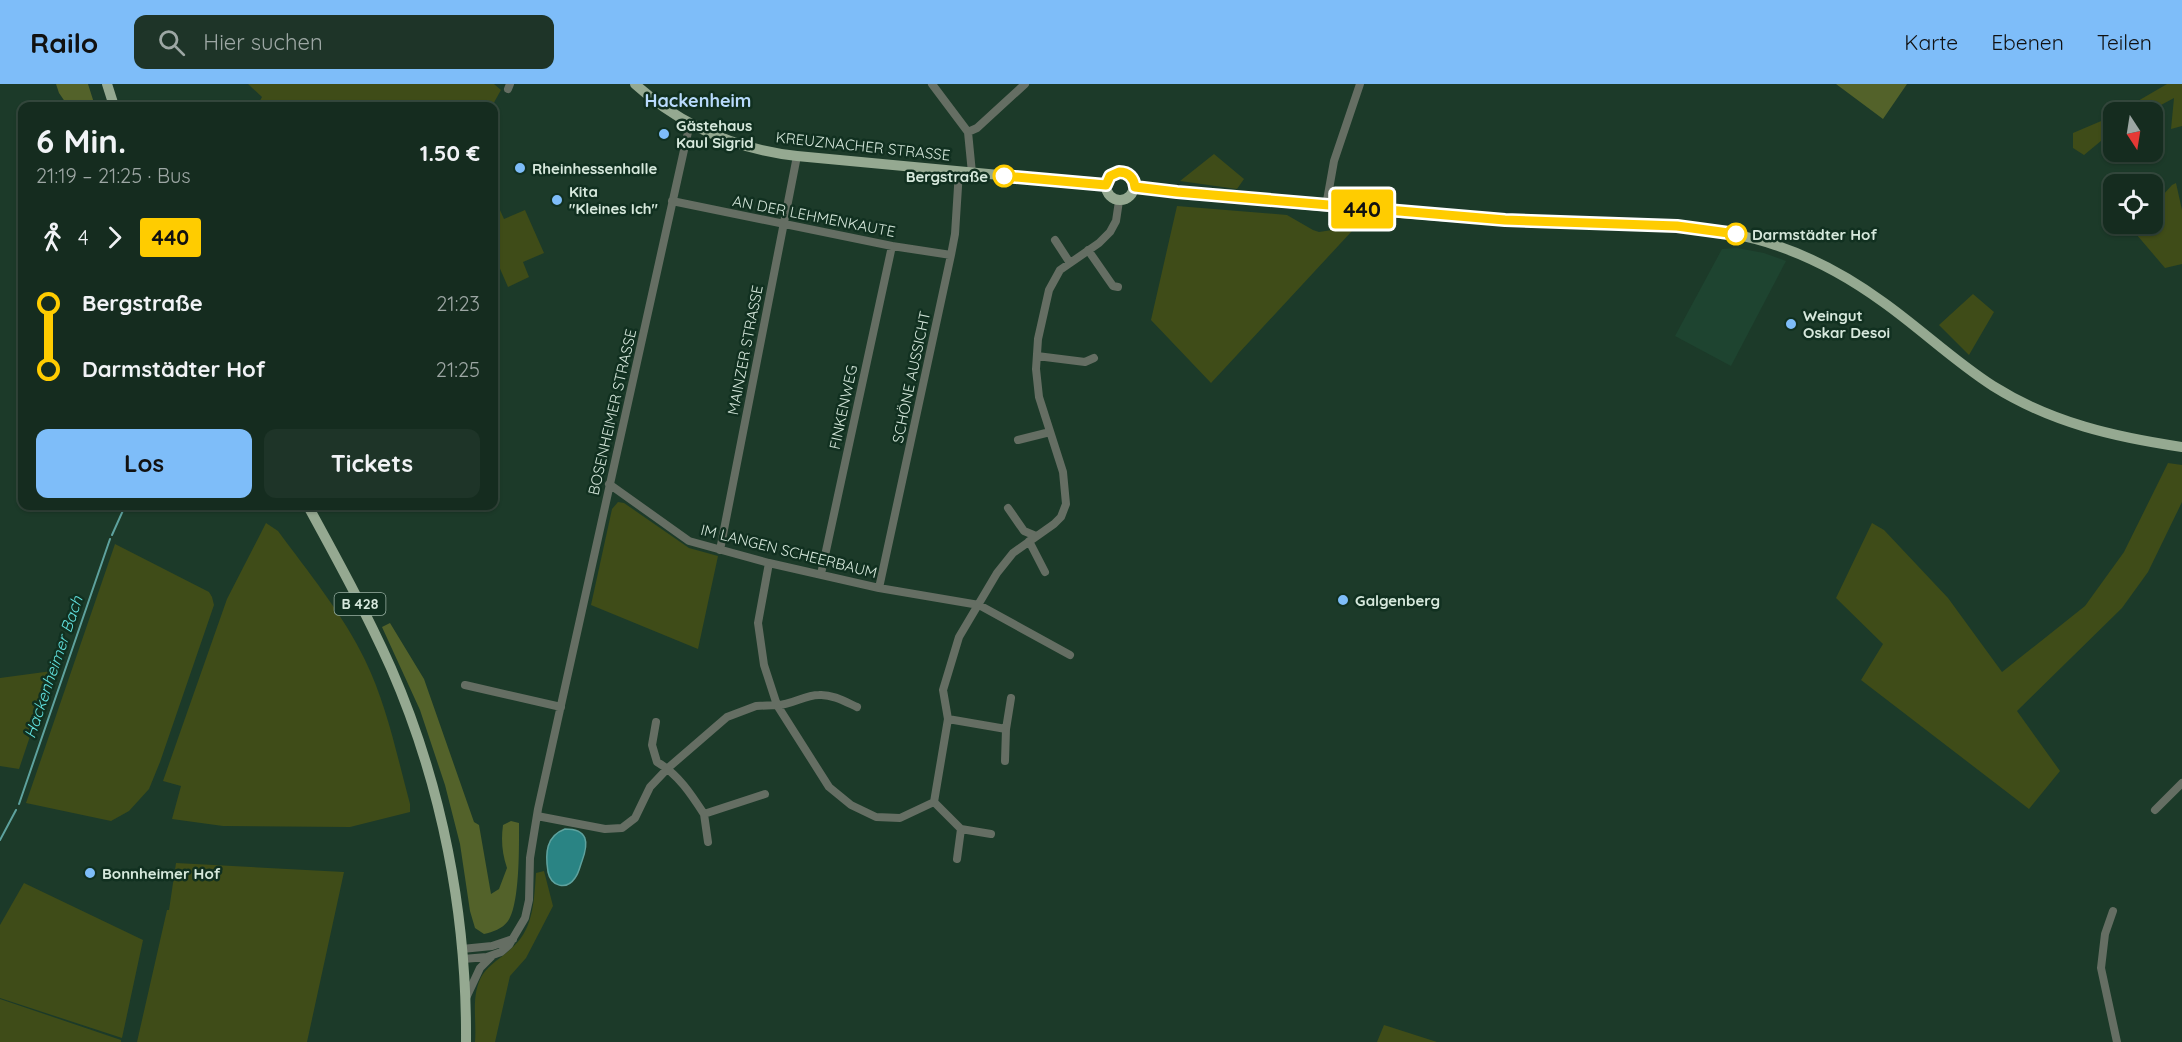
<!DOCTYPE html>
<html lang="de">
<meta charset="utf-8">
<style>
:root{--surface:#152c1f;--page:#1e3428;--text:#f1f3f6;--muted:#9da7a4;--line:#34483d;--accent:#7ebdf9}
body{margin:0;font-family:Quicksand,sans-serif;background:var(--page);color:var(--text);height:100vh;display:flex;flex-direction:column;font-size:22px;white-space:nowrap}
*{box-sizing:border-box;margin:0}
p{font-size:20px;color:var(--muted)}
.icon{flex:none;width:33px;height:33px;fill:none;stroke:currentColor;stroke-width:2;stroke-linecap:round;stroke-linejoin:round}
.map{position:relative;flex:1;overflow:hidden}
.panel{position:absolute;left:18px;top:18px;width:480px;height:408px;display:flex;flex-direction:column;background:var(--surface);border-radius:12px;box-shadow:0 2px 4px #0004,0 0 0 2px var(--line)}
.panel>*{flex:none}
.badge{padding:0 12px;border-radius:4px;font-size:21px;line-height:39px}
.needle{width:39px;rotate:168deg}
.buttons{position:absolute;left:2103px;top:18px;display:grid;gap:12px}
.buttons a{display:grid;place-items:center;width:60px;height:60px;border-radius:12px;background:var(--surface);box-shadow:0 2px 4px #0004,0 0 0 2px var(--line);font-size:30px}
.map>.badge{position:absolute;translate:-50% -50%;box-shadow:0 0 0 3px #fff}
.legs{display:flex;align-items:center;gap:9px;height:66px;padding:0 18px;font-size:20px}
.legs p{margin-inline-start:auto}
.summary{display:flex;align-items:center;justify-content:space-between;height:102px;padding:0 18px}
h1{font-size:33px;font-weight:700;line-height:45px}
.button{display:flex;gap:12px;margin-top:auto;padding:12px 18px}
.button a{flex:1;height:69px;border-radius:12px;background:var(--accent);color:#111;font-size:24px;font-weight:700;line-height:69px;text-align:center}
.button a+a{background:var(--page);color:var(--text)}
ul{padding:0 18px;list-style:none}
li{display:flex;align-items:center;gap:21px;height:66px;font-size:22px}
li i{display:grid;place-items:center;width:9px;height:100%;margin:0 8px;background:currentColor}
li i::after{content:'';width:15px;height:15px;margin:-8px;border:4px solid;border-radius:50%;background:var(--surface)}
li p{margin-inline-start:auto}
li:first-child i{background:linear-gradient(#0000 50%,currentColor 0)}
li:last-child i{background:linear-gradient(currentColor 50%,#0000 0)}
header{display:flex;align-items:center;gap:36px;box-sizing:border-box;height:84px;padding:0 30px;background:var(--accent);color:#111}
header strong{font-size:28px}
nav{display:flex;gap:33px;margin-inline-start:auto;font-size:21px}
.search{width:420px;height:54px;background:var(--page);display:flex;align-items:center;gap:15px;box-sizing:border-box;padding:0 21px;border-radius:12px;color:var(--muted);font-size:22px}
.map>svg:first-child{display:block}
.built{fill:#1e4430}
.green{fill:#3f4c18}
.forest{fill:#53622a}
.water{fill:#2a8484;stroke:#5ea29e;stroke-width:1.5}
.lines{fill:none;stroke-linecap:round;stroke-linejoin:round}
.stream{stroke:#5ea29e;stroke-width:2}
.minor{stroke:#656e63;stroke-width:8}
.major{stroke:#95a991;stroke-width:10}
.line-1-casing{stroke:#fff;stroke-width:14}
.line-1{stroke:#fc0;stroke-width:9}
.poi-dot{fill:#7ebdf9;stroke:#113020;stroke-width:2}
.stop-1-dot{fill:#fff;stroke:#fc0;stroke-width:3}
.labels{text-anchor:middle;dominant-baseline:central;stroke-width:5;stroke-linejoin:round;paint-order:stroke}
.shield{fill:#113020;stroke:#9bb1a4;stroke-width:1.5}
.shield-label{font-size:14px;font-weight:bold;fill:#d6e8dc}
.poi-label{font-size:15px;font-weight:bold;fill:#d6e8dc;stroke:#113020;text-anchor:start}
.street-label{font-size:15px;fill:#d6e8dc;stroke:#113020}
.stop-label{font-size:15px;font-weight:bold;fill:#d6e8dc;stroke:#113020;text-anchor:end}
.water-label{font-size:16px;font-style:italic;fill:#61e1df;stroke:#113020}
.quarter-label{font-size:18px;font-weight:bold;fill:#b9dbfd;stroke:#113020}
</style>
<header>
<strong>Railo</strong>
<div class="search"><svg class="icon" aria-label="search" viewBox="0 0 24 24"><circle cx="10" cy="10" r="6"/><path d="M15 15l6 6"/></svg>Hier suchen</div>
<nav><a>Karte</a><a>Ebenen</a><a>Teilen</a></nav>
</header>
<div class="map">
<svg width="2182" height="958" viewBox="0 0 2182 958">
<rect width="100%" height="100%" fill="#1c3a29"/>
<path class="built" d="M1737,164L1764,169L1786,177L1731,282L1675,252L1722,165Z"/>
<path class="green" d="M248,0H494L501,6L492,22H257L262,13Z
M2167,0H2182V42L2171,45L2174,14L2148,28H2119Z
M2113,32V47L2084,71L2073,64V49Z
M1214,70L1244,95L1237,105L1180,97Z
M2176,99L2182,126V180L2165,184L2131,144L2136,140H2152L2153,122L2172,101Z
M494,113L504,135L525,126L544,169L523,178L529,193L508,203L494,171Z
M1177,122L1287,131L1313,146L1319,148L1345,144L1352,147L1211,299L1151,236Z
M1973,210L1994,228L1969,271L1939,241Z
M2168,379L2182,381V418L2148,488L2122,524L2017,627L2060,687L2029,725L1861,596L1883,560L1836,514L1872,439L1884,446L1948,514L2002,588L2085,522L2124,468Z
M618,418L624,419L689,464L718,472L698,565L591,521L612,425Z
M266,439L278,447C306,485 345,533 365,576C387,621 397,672 410,720V728L350,743L223,742L172,735L181,702L163,697L227,515Z
M115,460L209,508L212,513L214,521L160,678L149,705L129,727L111,737L26,719Z
M52,587L19,685L0,682V594Z
M176,779L344,788L307,958H137L167,826H169Z
M544,787L553,822L526,874L510,892L495,958H475C477,936 470,910 483,890C491,879 504,872 514,862C534,843 534,815 536,789Z
M24,799L143,856L122,954L0,914V841Z
M0,915L121,956V958H0Z
M1384,941L1437,958H1377Z"/>
<path class="forest" d="M56,0H88L95,22H68L59,9Z
M1836,0H1907L1883,35Z
M390,539L424,595L474,738L479,741L491,810L499,805L507,784C502,769 501,756 503,741L511,737L519,739C519,761 520,820 508,837C502,845 493,848 484,850L475,844L470,827L460,760L445,701L420,626L382,543Z"/>
<path class="water" d="M565,745C588,745 589,758 582,777C580,782 579,789 575,794C566,807 551,802 548,788C545,769 546,752 565,745Z"/>
<g class="lines">
<path class="stream" d="M112,451L125,422
M19,720L110,455
M0,756L16,726"/>
<path class="minor" d="M932,0L968,48L972,89
M508,5L510,0
M968,48L977,44L1025,0
M672,117L892,162L951,171
M1326,122L1334,77L1360,0
M1055,156L1070,179
M1088,166L1113,202L1118,203
M1037,272L1085,278L1094,274
M1018,356L1050,348
M609,400L689,457L769,479L879,504L979,521L1070,571
M1008,424L1024,447L1036,452
M1029,457L1045,488
M720,466L797,72
M769,479L758,539L764,581L777,621C792,621 804,611 819,611C832,610 846,618 857,623
M821,490L892,162
M879,504L951,171L955,150L959,87
M465,601L561,623
M948,635L1006,645L1005,677
M656,638L652,661L657,678C678,690 691,710 704,730L765,710
M1006,645L1011,614
M934,718L961,745L957,775
M2155,726L2182,699
M704,730L708,758
M537,732L605,745L622,744L635,734L650,703L668,684L727,633L756,622L777,621L829,703L851,721L876,733L900,734L934,718L948,635L943,606L959,553L997,489L1013,469L1054,440L1061,433L1066,420L1063,388L1039,313L1036,285L1038,255L1049,206L1060,186L1099,159L1110,148L1116,137L1119,117
M961,745L991,750
M2113,827L2105,850L2101,884L2117,958
M462,865L492,862L513,855
M463,875L487,873L501,868L509,861L525,834L529,816L530,774L538,725L690,39
M466,914L480,884L492,872"/>
<path class="major" d="M107,0L114,22
M635,0C680,41 736,65 797,72L1106,101
M1106 102a14 14 0 1 1 28 0a14 14 0 1 1-28 0Z
M1135,103C1261,117 1389,130 1516,137C1601,142 1695,134 1775,161C1814,174 1850,194 1883,218C1921,245 1954,277 1993,302C2052,339 2115,353 2182,363
M308,422C337,475 366,528 391,584C442,701 467,830 466,958"/>
</g>
<g class="lines">
<defs>
<path id="line-1" d="M1004,92L1106,101L1110,92L1119,88C1129,88 1134,94 1135,103L1177,108L1505,136L1677,142L1736,150"/>
</defs>
<use href="#line-1" class="line-1-casing"/>
<use href="#line-1" class="line-1"/>
</g>
<g class="poi-dot">
<circle cx="664" cy="50" r="6"/>
<circle cx="520" cy="84" r="6"/>
<circle cx="557" cy="116" r="6"/>
<circle cx="1791" cy="240" r="6"/>
<circle cx="1343" cy="516" r="6"/>
<circle cx="90" cy="789" r="6"/>
</g>
<g class="stop-1-dot">
<circle cx="1004" cy="92" r="10"/>
<circle cx="1736" cy="150" r="10"/>
</g>
<g class="labels">
<rect class="shield" x="334.5" y="509" width="51" height="22" rx="4.5"/>
<g class="shield-label">
<text x="360" y="520">B 428</text>
</g>
<g class="poi-label">
<text x="676" y="41">Gästehaus<tspan x="676" dy="17">Kaul Sigrid</tspan></text>
<text x="532" y="84">Rheinhessenhalle</text>
<text x="569" y="107">Kita<tspan x="569" dy="17">"Kleines Ich"</tspan></text>
<text x="1803" y="231">Weingut<tspan x="1803" dy="17">Oskar Desoi</tspan></text>
<text x="1355" y="516">Galgenberg</text>
<text x="102" y="789">Bonnheimer Hof</text>
</g>
<g class="street-label">
<text transform="translate(863 62) rotate(6)">KREUZNACHER STRASSE</text>
<text transform="translate(814 132) rotate(11)">AN DER LEHMENKAUTE</text>
<text transform="translate(745 266) rotate(-79)">MAINZER STRASSE</text>
<text transform="translate(911 293) rotate(-78)">SCHÖNE AUSSICHT</text>
<text transform="translate(843 323) rotate(-78)">FINKENWEG</text>
<text transform="translate(612 328) rotate(-77)">BOSENHEIMER STRASSE</text>
<text transform="translate(789 467) rotate(14)">IM LANGEN SCHEERBAUM</text>
</g>
<g class="stop-label">
<text x="988" y="92">Bergstraße</text>
<text x="1752" y="150" text-anchor="start">Darmstädter Hof</text>
</g>
<g class="water-label">
<text transform="translate(53 583) rotate(-71)">Hackenheimer Bach</text>
</g>
<g class="quarter-label">
<text x="698" y="16">Hackenheim</text>
</g>
</g>
</svg>
<div class="buttons">
<a><svg class="needle" viewBox="-14 -14 28 28"><path d="M0-13l5 13h-10z" fill="#e53935"/><path d="M0 13l5-13h-10z" fill="#9da7a4"/></svg></a>
<a><svg class="icon" aria-label="locate" viewBox="0 0 24 24"><circle cx="12" cy="12" r="6"/><path d="M12 2v4M12 18v4M2 12h4M18 12h4"/></svg></a>
</div>
<b class="badge" style="left:1362px;top:125px;background:#fc0;color:#111">440</b>
<section class="panel">
<div class="summary"><div><h1>6 Min.</h1><p>21:19 – 21:25 · Bus</p></div><b>1.50 €</b></div>
<div class="legs"><svg class="icon" aria-label="walk" viewBox="0 0 24 24"><circle cx="13" cy="4" r="2"/><path d="M13 8l-2 6 4 7M11 14l-3 7M7 12l3-4h3l4 4"/></svg>4<svg class="icon" aria-label="forward" viewBox="0 0 24 24"><path d="M9 5l7 7-7 7"/></svg><b class="badge" style="background:#fc0;color:#111">440</b></div>
<ul>
<li><i style="color:#fc0"></i><b>Bergstraße</b><p>21:23</p></li>
<li><i style="color:#fc0"></i><b>Darmstädter Hof</b><p>21:25</p></li>
</ul>
<div class="button"><a>Los</a><a>Tickets</a></div>
</section>
</div>
